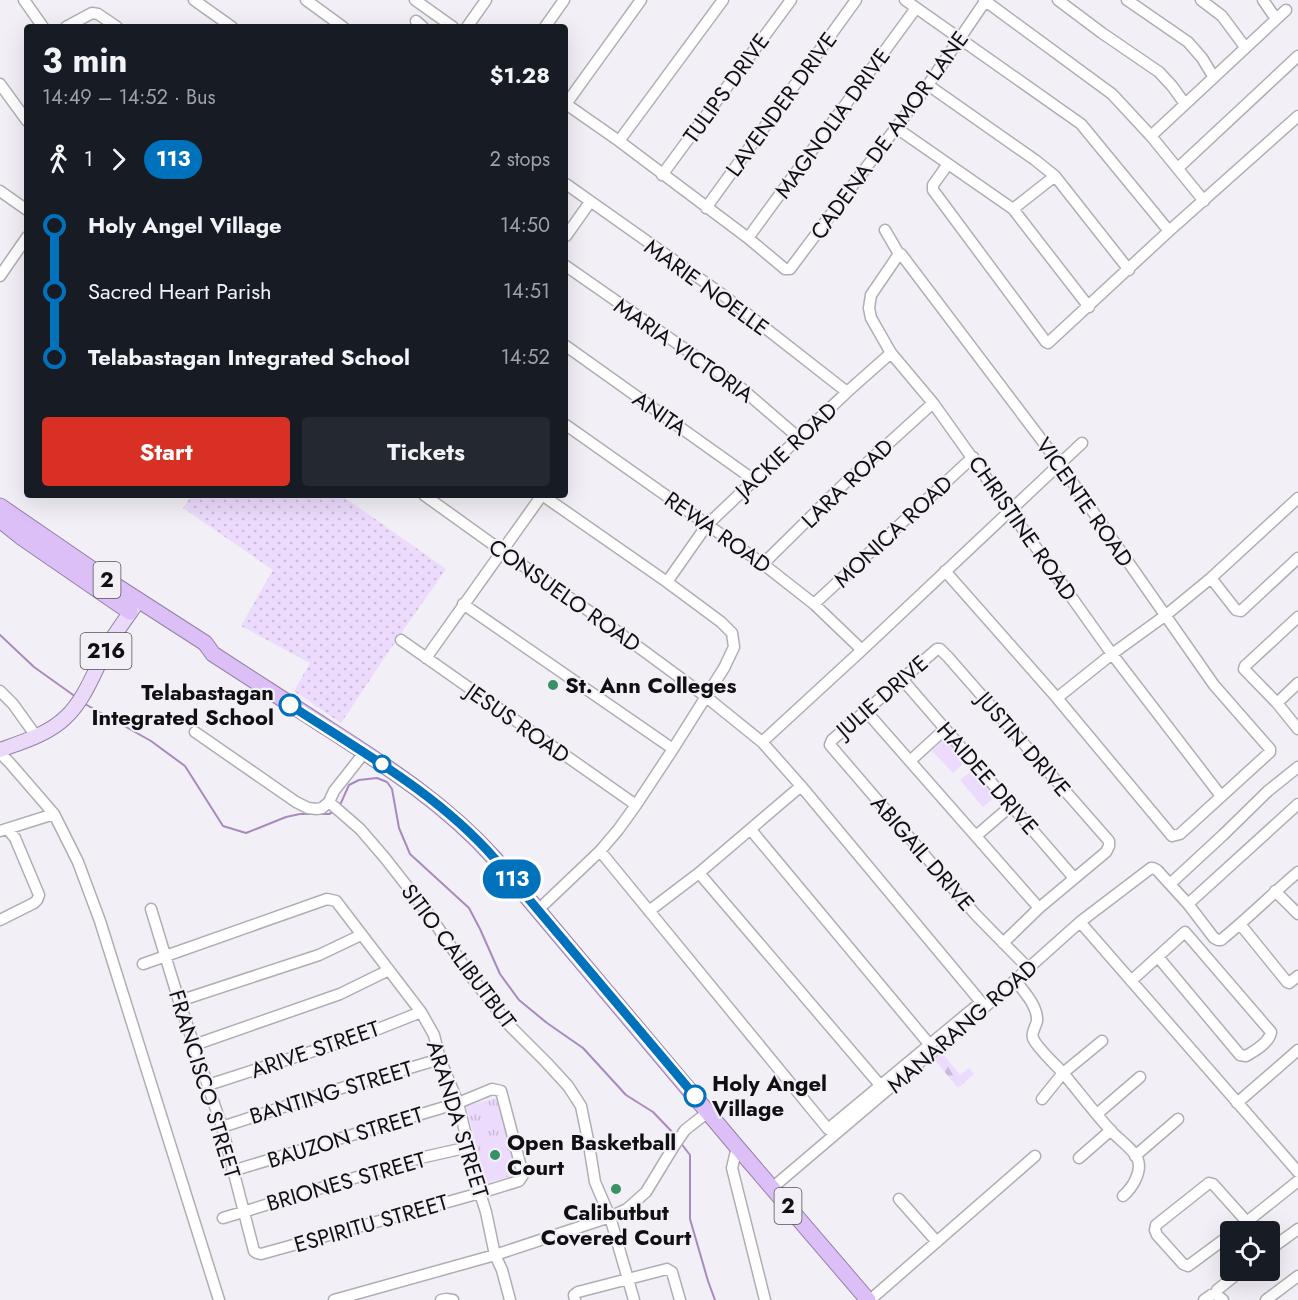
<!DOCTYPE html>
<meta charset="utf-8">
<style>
:root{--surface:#171b24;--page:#242831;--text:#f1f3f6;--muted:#9ea1a6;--accent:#d93025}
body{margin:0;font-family:Jost,sans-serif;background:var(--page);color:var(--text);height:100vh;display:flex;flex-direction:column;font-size:22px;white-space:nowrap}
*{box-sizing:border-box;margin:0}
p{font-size:20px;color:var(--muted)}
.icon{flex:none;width:33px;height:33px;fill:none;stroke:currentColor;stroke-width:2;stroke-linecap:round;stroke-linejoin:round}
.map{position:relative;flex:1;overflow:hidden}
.side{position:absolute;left:24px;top:24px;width:544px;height:474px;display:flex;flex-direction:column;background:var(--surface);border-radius:6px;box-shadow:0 6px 24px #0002}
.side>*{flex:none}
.badge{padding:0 12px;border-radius:20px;font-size:21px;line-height:39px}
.controls{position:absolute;left:1220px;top:1221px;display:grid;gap:12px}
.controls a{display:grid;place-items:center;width:60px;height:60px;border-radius:6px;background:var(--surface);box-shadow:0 6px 24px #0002;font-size:30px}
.map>.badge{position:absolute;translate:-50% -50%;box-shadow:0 0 0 3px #fff}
.legs{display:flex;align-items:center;gap:9px;height:66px;padding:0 18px;font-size:20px}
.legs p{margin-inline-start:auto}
.headline{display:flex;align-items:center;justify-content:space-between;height:102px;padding:0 18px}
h1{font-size:33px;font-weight:700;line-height:45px}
.action{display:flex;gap:12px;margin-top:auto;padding:12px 18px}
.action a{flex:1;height:69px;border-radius:6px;background:var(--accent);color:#fff;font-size:24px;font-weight:700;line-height:69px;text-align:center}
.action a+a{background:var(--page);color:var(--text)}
ul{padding:0 18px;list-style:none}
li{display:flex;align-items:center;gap:21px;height:66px;font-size:22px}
li i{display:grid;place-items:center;width:9px;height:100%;margin:0 8px;background:currentColor}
li i::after{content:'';width:15px;height:15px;margin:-8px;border:4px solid;border-radius:50%;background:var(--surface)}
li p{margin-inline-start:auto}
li:first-child i{background:linear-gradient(#0000 50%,currentColor 0)}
li:last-child i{background:linear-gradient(currentColor 50%,#0000 0)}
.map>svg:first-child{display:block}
.grass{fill:url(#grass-dots)}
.forest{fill:url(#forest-firs)}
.park{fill:url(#park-tufts)}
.pitch{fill:#ecdbfc}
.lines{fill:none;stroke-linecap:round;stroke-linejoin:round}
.stream{stroke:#a78ac0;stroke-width:2}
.minor-casing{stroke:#b1adb4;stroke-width:13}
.major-casing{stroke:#9581a6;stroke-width:16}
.highway-casing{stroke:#9581a6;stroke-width:17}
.minor{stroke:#fff;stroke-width:10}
.major{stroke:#ebd9fa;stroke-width:14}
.highway{stroke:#ddbff7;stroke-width:15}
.line-1-casing{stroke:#fff;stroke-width:14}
.line-1{stroke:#0072bc;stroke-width:9}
.poi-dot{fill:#389166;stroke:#f2eff6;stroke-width:2}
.stop-1-dot{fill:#fff;stroke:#0072bc;stroke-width:3}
.labels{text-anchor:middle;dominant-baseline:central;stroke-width:4.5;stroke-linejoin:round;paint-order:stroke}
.shield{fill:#f2eff6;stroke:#545256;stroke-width:1.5}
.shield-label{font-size:21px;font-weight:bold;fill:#100f11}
.street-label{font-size:22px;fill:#100f11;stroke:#f2eff6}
.poi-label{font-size:22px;font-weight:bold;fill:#100f11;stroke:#f2eff6;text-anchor:start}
.stop-label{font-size:22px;font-weight:bold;fill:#100f11;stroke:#f2eff6;text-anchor:end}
</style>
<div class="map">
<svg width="1298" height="1300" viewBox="0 0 1298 1300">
<defs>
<pattern id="grass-dots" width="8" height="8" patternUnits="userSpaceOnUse" patternTransform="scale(1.5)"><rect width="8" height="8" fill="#ecdbfc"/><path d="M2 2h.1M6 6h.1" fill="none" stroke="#c9bbd7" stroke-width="1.8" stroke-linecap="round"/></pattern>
<pattern id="forest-firs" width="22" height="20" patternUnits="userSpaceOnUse" patternTransform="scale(1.5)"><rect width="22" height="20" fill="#ecdbfc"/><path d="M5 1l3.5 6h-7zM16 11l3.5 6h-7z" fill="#c9bbd7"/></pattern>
<pattern id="park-tufts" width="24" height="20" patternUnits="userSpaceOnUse" patternTransform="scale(1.5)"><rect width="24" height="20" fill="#ecdbfc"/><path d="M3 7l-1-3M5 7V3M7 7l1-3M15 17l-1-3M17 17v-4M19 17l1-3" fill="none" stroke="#c9bbd7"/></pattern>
</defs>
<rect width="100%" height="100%" fill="#f2eff6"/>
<path class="grass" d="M192,495H341L446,569L395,642L341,723L294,691L310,663L241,626L273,570L183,508Z"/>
<path class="forest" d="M941,1052L960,1075L969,1068L974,1074L958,1088L934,1059Z"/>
<path class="park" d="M496,1098L518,1174L486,1183L466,1106Z"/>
<path class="pitch" d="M945,738L966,761L953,773L932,751Z
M973,770L996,796L983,807L960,780Z
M502,1135L511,1169L488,1175L479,1141Z"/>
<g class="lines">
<path class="stream" d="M0,635L34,667L76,697
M85,704L151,741L185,766L223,826L246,833L286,817L300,814H329L335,811
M340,805L349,785L359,780L377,778L387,782L392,789L399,828L410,854L469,908L480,929L500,974L519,1000L547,1023L583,1048L626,1095L653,1112L677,1137
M680,1142L690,1155V1219L708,1281L715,1300"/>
<defs>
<path id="minor" d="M24,0L43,27
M194,0L232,27
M306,0L343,27
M415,0L453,27
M905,0L1081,124L1169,231
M984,0L1112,94L1151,136L1204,201
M1058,0L1102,33L1159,72L1172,86L1185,104
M1127,0L1188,42L1202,58L1213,76
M1201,0L1222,16L1245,47
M1263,0L1276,19
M416,21L423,27
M66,27L92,13L98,14L117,27
M467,27L486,0
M545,27L564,0
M0,84L27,121
M928,85L1035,160L1055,176L1129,270
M566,104L619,141L748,238L785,269H790L928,85L986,0
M566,104L641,0
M895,127L1013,209L1089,307
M1151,136L1286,10
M619,141L723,0
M948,164L933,185V190L1046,342L1048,343L1169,231L1298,116
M1178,168L1298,56
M662,175L791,0
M566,184L723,295L847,392
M0,191L27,210
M706,208L856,0
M1013,209L1055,176
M885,230L899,254H901L1059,463L1214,685L1270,749V752L1180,834L1172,836L1057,698L945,571
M566,236L590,202
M748,238L916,8
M899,254L871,295L869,308L871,318L891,353L933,403L1112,654L1221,796
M566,266L741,388L799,438
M0,276L27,237
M566,346L754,480
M566,425L763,564L814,604L862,650
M424,495L502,551L599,618L705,696L762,742L801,786L981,1002L828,1129L600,851
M763,564L847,481L933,403
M1211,578L1236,610L1241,611L1298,558
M667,582L707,525L847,392L891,353
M463,604L673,749
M814,604L973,457
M1298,617L1245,666L1244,669L1277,703L1298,729
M401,640L636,805
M426,658L542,495
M902,679L1074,878
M0,691L13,704L36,736
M1057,698L1112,654L1166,615L1211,578L1298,498
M1277,703L1298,683
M865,710L1039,908
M195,732L296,802L308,808L317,809L322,808L329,802L334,791L364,753
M762,742L862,650L1082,443
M0,753L9,762L54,814L78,862L100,921L219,1300
M910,761L945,729
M329,802L360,829L385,858L428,913L473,979L510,1026L546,1062L568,1086L581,1106L589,1145L595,1182L610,1217L634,1300
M751,830L930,1045
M0,831L54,814
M976,836L1012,805
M699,873L880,1085
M1170,884L1223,835L1268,791L1298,767
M1275,891L1298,914
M1188,904L1298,804
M151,909L179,1001L222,1127L254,1251L257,1253L261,1254L480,1193L519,1181L523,1175L501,1091L492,1089L458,1103L232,1171
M538,910L600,851L618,830L636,805L673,749L724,668L734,647L732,633L721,622L667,582L542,495
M649,911L699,873L801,786
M0,920L34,903L37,900L39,895L15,838L7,829
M1080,922L1298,1172
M1240,924L1287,982L1289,983L1298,976
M1003,943L1039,908L1106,852L1109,846V841L948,657L940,649H937L832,740L830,745L976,915L1029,969
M143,964L327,899L336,901L421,1012L434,1035L440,1059L458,1103L480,1193L486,1212L495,1255L502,1270L510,1300
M1016,981C1024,992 1038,1006 1037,1021C1036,1026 1031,1033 1033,1038C1036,1047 1056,1065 1063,1073C1080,1093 1095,1114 1113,1133C1120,1140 1135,1151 1138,1160C1142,1173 1132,1188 1123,1196
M1131,981L1185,932L1271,1032C1269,1043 1255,1051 1246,1056L1240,1055L1158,957
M179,1001L319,955L361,935
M976,1015L1080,922L1151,868H1153L1157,870L1188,904L1214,938L1218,940H1221C1248,918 1272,894 1298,872
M194,1045L340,994L389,970
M208,1085L363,1035L421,1012
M1042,1099L1063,1073L1102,1041
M1237,1103L1298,1050
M1097,1114L1140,1077
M222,1127L335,1090L440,1059
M737,1147L732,1168L765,1300
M1135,1156L1178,1119
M1079,1158L1111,1130
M772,1188L932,1052
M899,1199L937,1242
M223,1218L420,1158L469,1147
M1234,1232L1298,1181
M1230,1235L1188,1266L1183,1264L1157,1235L1155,1230L1156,1225L1209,1183L1213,1184L1247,1222
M1269,1250L1298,1229
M334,1300L495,1255L610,1217L627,1209L646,1192L674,1146L685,1130L708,1112
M441,1300L446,1299L453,1300
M575,1300L574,1295L578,1292L667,1269L672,1272L680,1300
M870,1300L1035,1156
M1204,1300L1211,1295L1216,1294
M1223,1300L1217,1295V1290L1242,1270
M1266,1300L1298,1276"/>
<path id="major" d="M0,750C22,742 49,734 66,717C87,697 96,666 110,642C118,629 128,616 136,604"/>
<path id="highway" d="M0,506L118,587L205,643L213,654C249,677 285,701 321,724C383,764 445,803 495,859L737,1147L868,1300
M0,520L21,537L130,612"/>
</defs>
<use href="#minor" class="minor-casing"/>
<use href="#major" class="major-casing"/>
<use href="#highway" class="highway-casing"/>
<use href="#minor" class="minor"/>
<use href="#major" class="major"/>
<use href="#highway" class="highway"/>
</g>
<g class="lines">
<defs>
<path id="line-1" d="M290,705C362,752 438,794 495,859L695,1096"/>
</defs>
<use href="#line-1" class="line-1-casing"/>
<use href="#line-1" class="line-1"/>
</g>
<g class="poi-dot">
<circle cx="553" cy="685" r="6"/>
<circle cx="495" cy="1155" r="6"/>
<circle cx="616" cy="1189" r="6"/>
</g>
<g class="stop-1-dot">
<circle cx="290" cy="705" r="10"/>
<circle cx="382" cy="764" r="8"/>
<circle cx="695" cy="1096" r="10"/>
</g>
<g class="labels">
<g class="shield">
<rect x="93.5" y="562" width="27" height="36" rx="4.5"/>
<rect x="80.5" y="633" width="51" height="36" rx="4.5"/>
<rect x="774.5" y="1188" width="27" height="36" rx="4.5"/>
</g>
<g class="shield-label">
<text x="107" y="580">2</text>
<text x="106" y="651">216</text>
<text x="788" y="1206">2</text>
</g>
<g class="street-label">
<text transform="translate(726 88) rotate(-54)">TULIPS DRIVE</text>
<text transform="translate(781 104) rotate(-54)">LAVENDER DRIVE</text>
<text transform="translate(832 123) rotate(-54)">MAGNOLIA DRIVE</text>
<text transform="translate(889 135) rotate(-54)">CADENA DE AMOR LANE</text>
<text transform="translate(707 287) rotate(36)">MARIE NOELLE</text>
<text transform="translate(684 350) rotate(35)">MARIA VICTORIA</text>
<text transform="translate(660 413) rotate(35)">ANITA</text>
<text transform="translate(786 450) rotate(-43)">JACKIE ROAD</text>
<text transform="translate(847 483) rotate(-44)">LARA ROAD</text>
<text transform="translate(1085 502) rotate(55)">VICENTE ROAD</text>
<text transform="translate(1023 528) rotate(55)">CHRISTINE ROAD</text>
<text transform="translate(893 531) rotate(-43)">MONICA ROAD</text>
<text transform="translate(718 532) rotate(35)">REWA ROAD</text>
<text transform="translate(565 595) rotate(35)">CONSUELO ROAD</text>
<text transform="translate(882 696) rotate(-41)">JULIE DRIVE</text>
<text transform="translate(518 723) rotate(35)">JESUS ROAD</text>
<text transform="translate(1024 744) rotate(49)">JUSTIN DRIVE</text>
<text transform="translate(988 778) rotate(49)">HAIDEE DRIVE</text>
<text transform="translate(923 853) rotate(49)">ABIGAIL DRIVE</text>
<text transform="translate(459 956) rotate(53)">SITIO CALIBUTBUT</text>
<text transform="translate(962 1026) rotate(-41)">MANARANG ROAD</text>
<text transform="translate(315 1049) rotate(-19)">ARIVE STREET</text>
<text transform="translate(205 1084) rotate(73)">FRANCISCO STREET</text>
<text transform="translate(331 1092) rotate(-17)">BANTING STREET</text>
<text transform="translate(458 1119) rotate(73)">ARANDA STREET</text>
<text transform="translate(345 1137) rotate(-17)">BAUZON STREET</text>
<text transform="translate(346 1181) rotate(-16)">BRIONES STREET</text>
<text transform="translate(371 1223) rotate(-16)">ESPIRITU STREET</text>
</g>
<g class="poi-label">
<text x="565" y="685">St. Ann Colleges</text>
<text x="507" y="1142">Open Basketball<tspan x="507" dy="25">Court</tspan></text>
<text x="616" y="1212" text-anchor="middle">Calibutbut<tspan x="616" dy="25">Covered Court</tspan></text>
</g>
<g class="stop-label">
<text x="274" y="692">Telabastagan<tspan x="274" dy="25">Integrated School</tspan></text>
<text x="712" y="1083" text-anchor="start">Holy Angel<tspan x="712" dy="25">Village</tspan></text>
</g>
</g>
</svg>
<div class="controls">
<a><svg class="icon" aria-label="locate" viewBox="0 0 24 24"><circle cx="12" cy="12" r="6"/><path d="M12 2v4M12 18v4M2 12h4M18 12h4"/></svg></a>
</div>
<b class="badge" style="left:512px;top:879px;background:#0072bc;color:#fff">113</b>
<section class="side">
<div class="headline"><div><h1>3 min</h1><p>14:49 – 14:52 · Bus</p></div><b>$1.28</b></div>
<div class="legs"><svg class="icon" aria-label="walk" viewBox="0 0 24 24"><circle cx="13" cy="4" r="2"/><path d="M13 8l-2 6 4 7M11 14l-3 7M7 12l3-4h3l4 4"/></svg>1<svg class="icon" aria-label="forward" viewBox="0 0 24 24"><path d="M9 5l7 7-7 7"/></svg><b class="badge" style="background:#0072bc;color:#fff">113</b><p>2 stops</p></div>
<ul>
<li><i style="color:#0072bc"></i><b>Holy Angel Village</b><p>14:50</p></li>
<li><i style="color:#0072bc"></i><span>Sacred Heart Parish</span><p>14:51</p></li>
<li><i style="color:#0072bc"></i><b>Telabastagan Integrated School</b><p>14:52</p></li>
</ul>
<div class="action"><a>Start</a><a>Tickets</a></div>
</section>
</div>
